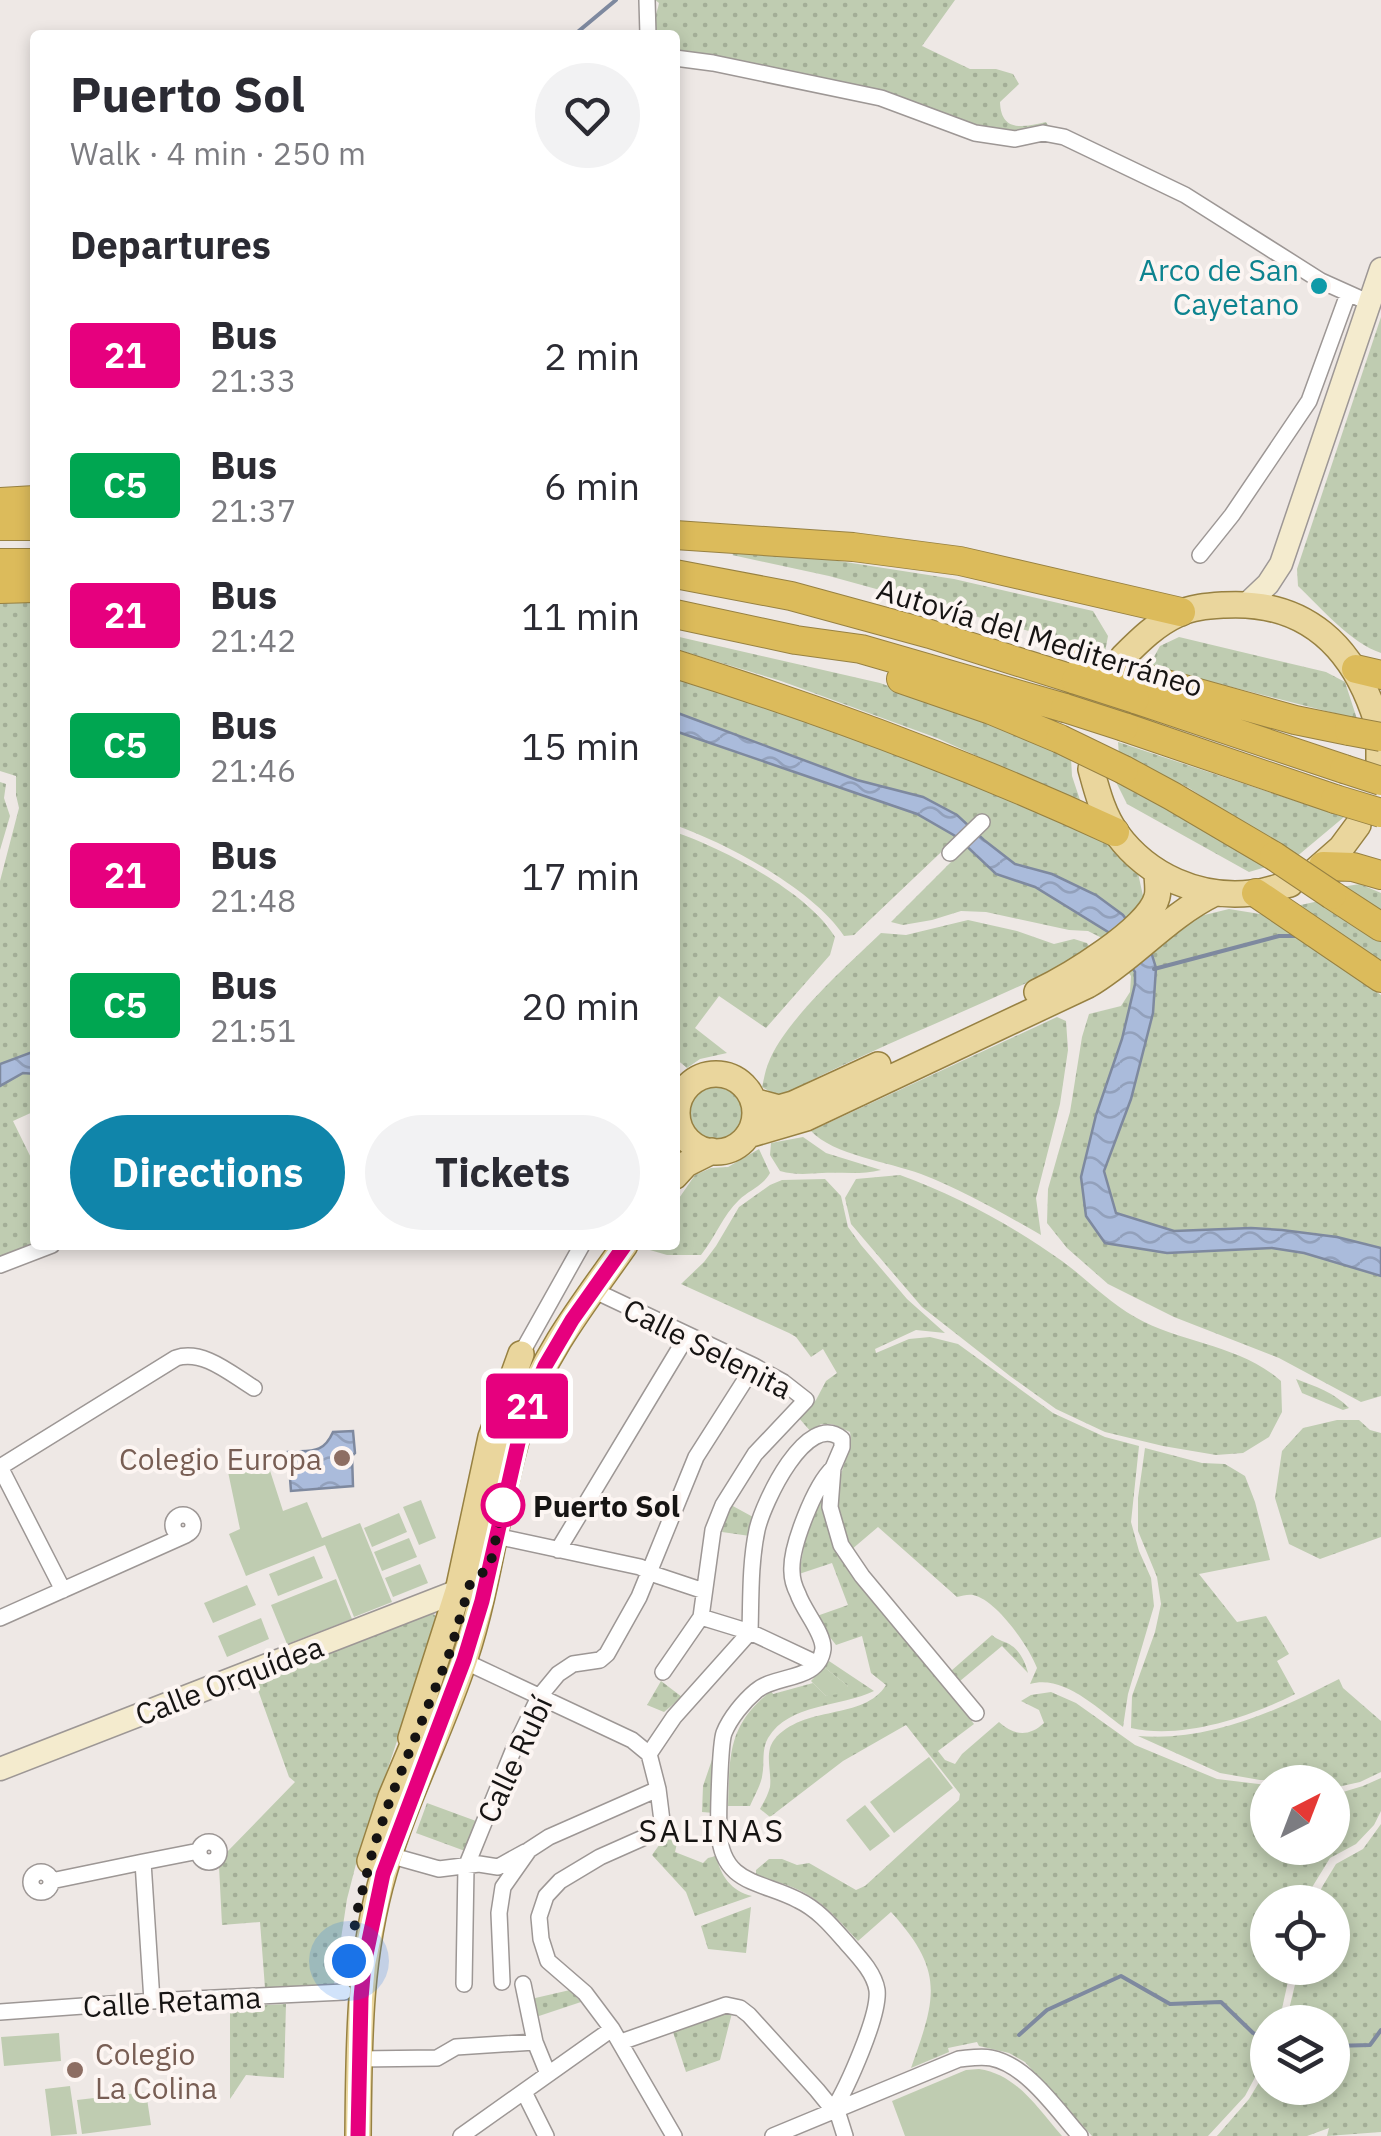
<!DOCTYPE html>
<meta charset="utf-8">
<style>
:root{--surface:#fff;--page:#f2f2f3;--text:#2b2b33;--muted:#7c7c81;--accent:#1085aa}
body{margin:0;font-family:"IBM Plex Sans",sans-serif;background:var(--page);color:var(--text);height:100vh;display:flex;flex-direction:column;font-size:38px;white-space:nowrap}
*{box-sizing:border-box;margin:0}
p{font-size:32px;color:var(--muted)}
.icon{flex:none;width:55px;height:55px;fill:none;stroke:currentColor;stroke-width:2;stroke-linecap:round;stroke-linejoin:round}
.map{position:relative;flex:1;overflow:hidden}
.panel{position:absolute;left:30px;top:30px;width:650px;height:1220px;display:flex;flex-direction:column;background:var(--surface);border-radius:10px;box-shadow:0 5px 15px #0003}
.panel>*{flex:none}
.badge{padding:0 20px;border-radius:8px;font-size:35px;line-height:65px}
.needle{width:65px;rotate:42deg}
.fabs{position:absolute;left:1250px;top:1765px;display:grid;gap:20px}
.fabs a{display:grid;place-items:center;width:100px;height:100px;border-radius:50%;background:var(--surface);box-shadow:0 5px 15px #0003;font-size:50px}
.you{position:absolute;width:50px;height:50px;margin:-25px;border:8px solid #fff;border-radius:50%;background:#1a73e8;box-shadow:0 0 0 15px #1a73e833}
.map>.badge{position:absolute;translate:-50% -50%;box-shadow:0 0 0 5px #fff}
h2{padding:0 40px;font-size:38px;line-height:90px}
.round{display:grid;place-items:center;flex:none;width:105px;height:105px;border-radius:52px;background:var(--page)}
.overview{display:flex;align-items:center;justify-content:space-between;height:170px;padding:0 40px}
h1{font-size:48px;font-weight:700;line-height:75px}
.action{display:flex;gap:20px;margin-top:auto;padding:20px 40px}
.action a{flex:1;height:115px;border-radius:60px;background:var(--accent);color:#fff;font-size:40px;font-weight:700;line-height:115px;text-align:center}
.action a+a{background:var(--page);color:var(--text)}
ul{padding:0;list-style:none}
li{display:flex;align-items:center;gap:30px;height:130px;padding:0 40px}
li div{flex:1}
li b{display:block;font-size:38px}
li em{font-style:normal}
li .badge{min-width:110px;font-weight:700;text-align:center}
.map>svg:first-child{display:block}
.grass{fill:url(#grass-dots)}
.park{fill:#bfccb1}
.water{fill:url(#water-waves);stroke:#7e899f;stroke-width:2.5}
.lines{fill:none;stroke-linecap:round;stroke-linejoin:round}
.stream{stroke:#7e899f;stroke-width:4}
.street-casing{stroke:#9d9795;stroke-width:18}
.secondary-casing{stroke:#9d9795;stroke-width:25}
.primary-casing{stroke:#978142;stroke-width:28}
.highway-casing{stroke:#978142;stroke-width:30}
.street{stroke:#fff;stroke-width:15}
.secondary{stroke:#f4ebce;stroke-width:22}
.primary{stroke:#ead69d;stroke-width:25}
.highway{stroke:#dcbb5b;stroke-width:28}
.highway-bridge-casing{stroke:#978142;stroke-width:30;stroke-linecap:butt}
.highway-bridge{stroke:#dcbb5b;stroke-width:28}
.line-casing{stroke:#fff;stroke-width:22}
.line{stroke:#e6007e;stroke-width:15}
.walk{stroke:#161413;stroke-width:10;stroke-dasharray:0 18}
.culture-dot{fill:#0f9aa8;stroke:#fcf5f2;stroke-width:4}
.education-dot{fill:#8d6e63;stroke:#fcf5f2;stroke-width:4}
.stop-dot{fill:#fff;stroke:#e6007e;stroke-width:5}
.labels{text-anchor:middle;dominant-baseline:central;stroke-width:8;stroke-linejoin:round;paint-order:stroke}
.culture-label{font-size:30px;fill:#0d838f;stroke:#fcf5f2;text-anchor:end}
.street-label{font-size:30px;fill:#161413;stroke:#fcf5f2}
.education-label{font-size:30px;fill:#785e54;stroke:#fcf5f2;text-anchor:end}
.stop-label{font-size:30px;font-weight:bold;fill:#161413;stroke:#fcf5f2;text-anchor:start}
.neighbourhood-label{font-size:32px;letter-spacing:2.5px;fill:#161413;stroke:#fcf5f2}
</style>
<div class="map">
<svg width="1381" height="2136" viewBox="0 0 1381 2136">
<defs>
<pattern id="grass-dots" width="8" height="8" patternUnits="userSpaceOnUse" patternTransform="scale(2.5)"><rect width="8" height="8" fill="#bfccb1"/><path d="M2 2h.1M6 6h.1" fill="none" stroke="#a3ae97" stroke-width="1.8" stroke-linecap="round"/></pattern>
<pattern id="water-waves" width="16" height="10" patternUnits="userSpaceOnUse" patternTransform="scale(2.5)"><rect width="16" height="10" fill="#aabbdb"/><path d="M0 5q4-4 8 0t8 0" fill="none" stroke="#92a0bb"/></pattern>
</defs>
<rect width="100%" height="100%" fill="#eee8e5"/>
<path class="grass" d="M655,0H955L922,46L970,69H996L1013,74L1019,84L1000,102C1001,133 1024,127 1046,122L1049,127L1013,133L984,131L675,52V35H653C651,24 657,14 659,3Z
M1381,317V653C1351,643 1321,608 1298,586L1297,569Z
M737,552L826,559L954,579L1093,611L1108,636L1105,652L829,576L732,555Z
M0,600H35V1051L0,1064V881L19,808L16,795V776L0,771Z
M675,636L880,683L972,716L1071,758L1072,776L1081,803L937,738L781,681L675,649Z
M1179,637L1326,672L1345,682L1357,719L1149,666L1160,646Z
M675,676L1018,795L1116,848L1138,873L1143,896L1140,908L1196,917L1229,909L1266,915L1381,995V1248L1337,1237L1282,1230L1251,1228L1174,1231L1116,1213L1104,1171L1118,1135L1153,1013L1156,968L1152,955L1123,915L1096,895L1052,874L1015,864L984,840L957,815L923,797L857,780L675,712Z
M675,731L917,814L957,837L854,935L844,936C813,889 728,844 675,825Z
M1118,742L1344,817L1295,858L1189,788L1119,755Z
M1115,780L1195,823L1266,867L1249,872L1127,804Z
M0,782L6,784L4,798L10,816L0,850Z
M675,832C724,849 808,892 835,937L830,955L766,1028L719,996L695,1028L727,1053L700,1059L687,1068L675,1058Z
M967,846L996,874L1035,887L1108,932L1135,972V984L1122,1039L1096,1115L1081,1177L1086,1216L1106,1243L1167,1253L1272,1248L1304,1253L1381,1276V1396L1361,1402L1279,1358L1174,1317L1108,1284L1067,1248L1047,1223L1048,1189L1070,1112L1082,1037L1089,1014L1121,1006L1130,992L1131,976L1102,938L1088,931L1069,930L986,912L961,911L932,920L903,925L891,922Z
M1360,884L1381,893V914L1341,887Z
M1319,901L1381,942V965L1296,906Z
M968,920L1017,931L1054,944L1074,939L1087,943L1092,951C990,1004 880,1043 779,1097L762,1087C764,1079 765,1071 768,1064C783,1022 849,964 881,933L906,935Z
M1057,1017L1066,1021L1068,1050L1060,1104L1036,1198L1041,1235C1002,1213 963,1190 921,1174C889,1162 833,1155 811,1131Z
M24,1073L35,1074V1111L13,1121L35,1166V1242L0,1257V1086Z
M686 1112a30 30 0 1 1 60 0a30 30 0 1 1-60 0Z
M803,1137L826,1153L881,1170C861,1175 843,1172 822,1173C806,1174 795,1175 780,1171L770,1155L771,1143Z
M759,1149L770,1173C763,1186 749,1190 739,1200C723,1215 715,1238 701,1255H667L643,1248L645,1245H675V1204L695,1175L711,1168L728,1167Z
M900,1175C957,1196 1012,1225 1062,1261C1087,1279 1108,1302 1135,1317C1182,1344 1239,1344 1281,1381L1282,1412L1269,1437L1243,1453L1216,1455L1163,1446L1105,1432L1056,1409L1010,1376L922,1307L851,1224L845,1198L856,1179Z
M825,1179L841,1196L848,1227L861,1245L907,1299L945,1333L916,1330L875,1349L876,1353L909,1339L930,1337L958,1344L1053,1413L1105,1437L1139,1446L1131,1522L1139,1551L1151,1578L1154,1606L1128,1694L1123,1727C1097,1708 1063,1674 1030,1684L1037,1668C1029,1647 997,1600 973,1595C968,1594 962,1596 957,1597L878,1527L851,1550C840,1523 834,1500 842,1471C846,1456 853,1448 850,1432L832,1424H821L812,1433L798,1417L816,1400L826,1381L837,1373L823,1349L811,1357L796,1337L789,1333L681,1284L704,1262L716,1246L739,1207L770,1185L782,1180Z
M1296,1379C1315,1386 1335,1393 1349,1408L1343,1410L1302,1393Z
M1337,1420H1359L1370,1430L1381,1433V1537L1320,1559L1289,1544L1275,1498L1282,1451L1303,1428Z
M1145,1448L1202,1463L1225,1464L1245,1476L1255,1502L1270,1560L1199,1574L1237,1622L1266,1616L1289,1654L1277,1661L1295,1694C1250,1717 1182,1740 1131,1728L1132,1696L1155,1632L1161,1604L1157,1577L1138,1531V1498Z
M825,1486L864,1589L974,1724L938,1751L945,1760L955,1764L962,1754L999,1722C1014,1736 1029,1737 1044,1723L1039,1710L1021,1701L1031,1695L1051,1692L1076,1703L1135,1745L1217,1779L1267,1785L1268,1848H1332L1333,1795L1363,1786L1381,1778V1811L1374,1825L1356,1844L1330,1858L1311,1889L1307,1902H1268V1968H1291L1279,2022H1268L1267,2055L1245,2096L1208,2136H1092L1025,2062L1009,2053L979,2046L977,2042L948,2048L949,2052L911,2068C936,1998 945,1971 891,1912L858,1941C823,1903 809,1887 756,1877V1870L769,1859H782L797,1865L809,1863L856,1890L865,1886L959,1800L960,1794L906,1725L843,1761L770,1817L760,1809C764,1802 768,1795 770,1787C772,1772 764,1753 774,1740C803,1704 864,1721 886,1685L871,1673L862,1636L836,1645L814,1617L848,1605L832,1563L799,1574L806,1535Z
M731,1505L753,1517L750,1536L722,1532Z
M430,1613L435,1615L437,1621L356,1864L347,1899L334,1985L265,1988L260,1922L222,1925L219,1866L225,1860L227,1852L295,1782L289,1777L254,1679Z
M992,1635C998,1641 1006,1641 1012,1646C1020,1651 1026,1664 1028,1673L1002,1646L960,1681L951,1671Z
M829,1661L874,1691C841,1707 789,1703 768,1738C761,1750 765,1764 762,1777C760,1787 754,1796 750,1806H728C730,1755 727,1726 771,1691L773,1694L813,1683L826,1696L848,1686L824,1667Z
M1339,1679L1343,1688L1381,1721V1772L1360,1782L1333,1788L1332,1782L1260,1780L1220,1773L1138,1736C1209,1742 1277,1711 1339,1679Z
M661,1681L682,1697L664,1712L647,1705Z
M716,1748L714,1813L702,1812L703,1786Z
M427,1803L476,1821L465,1851L416,1833Z
M1381,1824V2132L1327,2136L1329,2128L1307,2136H1217L1249,2099L1267,2069L1268,2088H1332V2022H1286L1299,1968H1332V1902H1316L1322,1887L1336,1864L1363,1849Z
M667,1834L678,1839L675,1852L703,1863L708,1858L716,1856C721,1876 731,1891 752,1896L695,1916L686,1892L652,1855Z
M751,1907L746,1953L708,1949L701,1926Z
M570,1990L581,2002L536,2017L531,1999Z
M286,2004L284,2078L246,2075L230,2099V2007Z
M732,2013L720,2060L686,2072L673,2032L722,2014Z"/>
<path class="park" d="M264,1452L283,1511L307,1502L322,1538L360,1523L392,1602L354,1617L325,1545L246,1576L229,1534L240,1529L227,1467Z
M421,1500L436,1538L419,1545L403,1507Z
M399,1513L407,1532L372,1547L364,1528Z
M409,1538L417,1557L382,1571L374,1552Z
M314,1556L323,1578L278,1596L269,1574Z
M420,1564L428,1583L393,1597L385,1578Z
M336,1579L352,1619L287,1644L271,1605Z
M247,1585L256,1605L213,1623L204,1603Z
M261,1618L269,1639L227,1657L218,1636Z
M824,1667L848,1686L839,1694L826,1696L811,1681Z
M929,1757L953,1788L894,1833L870,1802Z
M865,1805L890,1836L870,1851L846,1820Z
M59,2033L61,2061L4,2066L1,2037Z
M979,2069C1018,2075 1037,2108 1062,2136H905L892,2101L966,2070Z
M70,2086L77,2134L51,2136L45,2089Z
M146,2092L151,2125L82,2134L77,2100Z"/>
<path class="water" d="M675,712L857,780L923,797L957,815L984,840L1015,864L1052,874L1096,895L1123,915L1152,955L1156,968L1153,1013L1131,1099L1104,1171L1116,1213L1174,1231L1251,1228L1282,1230L1337,1237L1381,1248V1276L1304,1253L1272,1248L1167,1253L1105,1243L1086,1216L1081,1177L1096,1115L1122,1039L1135,984V972L1108,932L1035,887L996,874L957,837L917,814L675,731Z
M35,1051V1074L23,1073L0,1086V1064Z
M353,1431L355,1453L352,1456L353,1486L291,1491L288,1452C310,1450 323,1455 333,1432Z"/>
<g class="lines">
<path class="stream" d="M574,35L616,0
M1154,969L1279,936H1295
M1019,2035L1047,2010L1121,1976L1170,2004L1221,2002L1253,2033L1268,2039
M1332,2046L1370,2045L1381,2030"/>
<defs>
<path id="street" d="M647,0L648,35
M675,58L713,63L881,98L975,133L1015,139L1043,133L1064,137L1185,195L1321,281L1370,303
M1200,555L1232,515L1309,401L1348,294
M950,853L982,822
M675,1088L688,1085
M0,1265L52,1245
M593,1290L754,1366L783,1382L806,1400L755,1454L723,1505L713,1530L701,1617L663,1672
M521,1354L582,1245
M0,1467L176,1358C203,1349 231,1374 254,1388
M0,1467L63,1590
M833,1468C815,1485 790,1547 792,1572C792,1579 795,1588 798,1594C803,1610 824,1633 823,1649C819,1682 775,1674 756,1691C744,1701 730,1718 724,1733C720,1744 718,1817 719,1832C722,1885 762,1881 798,1900C817,1909 830,1924 844,1940C856,1954 874,1971 877,1990C880,2015 847,2088 833,2110
M173 1525a10 10 0 1 1 20 0a10 10 0 1 1-20 0Z
M496,1536L640,1567L656,1575L704,1591
M558,1550L687,1336
M701,1617L750,1632L816,1663
M0,1618L186,1535
M464,1661L632,1740L649,1754L658,1789L663,1829L600,1857L560,1881L546,1896L539,1917L541,1939L548,1961L585,1993L612,2029L674,2136
M649,1754L674,1717L750,1632C751,1598 750,1563 757,1530C763,1503 807,1409 842,1439V1447L833,1468L830,1507L841,1545L862,1576L976,1713
M199 1852a10 10 0 1 1 20 0a10 10 0 1 1-20 0Z
M389,1855L439,1869L479,1864L498,1867L525,1852
M143,1862L199,1851
M31 1882a10 10 0 1 1 20 0a10 10 0 1 1-20 0Z
M51,1881L143,1862L152,2001
M502,1982L499,1913L503,1887L529,1850L549,1837L658,1789
M464,1984L466,1867L513,1751L539,1697L558,1674L573,1664L600,1660L607,1654L639,1597L696,1457L754,1366
M523,1984L535,2042L548,2074
M0,2012L152,2001L344,1992
M621,2042L726,2005L740,2008L749,2015L817,2090L839,2117L845,2136
M359,2059L437,2058L456,2047L535,2042
M524,2092L546,2136
M461,2136L612,2029
M773,2136L959,2059C970,2058 981,2056 991,2058C1027,2065 1057,2110 1080,2136"/>
<path id="secondary" d="M1247,604L1268,584L1281,564L1381,269
M0,1769L458,1591"/>
<path id="primary" d="M1123,657C1140,640 1156,624 1178,614C1191,607 1209,606 1224,605C1306,600 1354,647 1377,722
M1379,763V749
M1091,769C1097,791 1103,815 1117,834C1148,876 1199,899 1252,893C1265,892 1277,887 1290,884
M1316,870L1341,848L1358,825
M1037,992C1067,978 1149,929 1157,897C1159,890 1157,880 1157,873
M677 1113a39 39 0 1 1 78 0a39 39 0 1 1-78 0Z
M753,1101L779,1108L793,1104L878,1065
M748,1135L806,1118L1088,985C1134,958 1166,917 1215,893
M675,1176L686,1164L712,1151
M411,1738L458,1591L491,1437L521,1354
M370,1861L391,1797L421,1726
M358,2136C359,2046 358,1960 384,1872C405,1799 441,1731 465,1658C491,1579 498,1494 524,1414C544,1352 588,1298 625,1245"/>
<path id="highway" d="M0,502L35,500
M0,526H35
M675,535L853,547L960,561L1181,612
M0,563H35
M675,574L791,596L930,634L1076,680
M0,589L35,588
M675,614L796,640L861,649L1065,708
M675,664C825,711 973,766 1115,832
M1356,669L1381,675
M1144,678L1295,720L1349,731
M901,679L991,710L1060,739
M1135,699L1344,769
M1124,727L1335,799
M1124,770L1172,796L1274,856
M1323,866L1353,867L1381,875
M1256,893L1381,978
M1332,895L1381,927"/>
</defs>
<use href="#street" class="street-casing"/>
<use href="#secondary" class="secondary-casing"/>
<use href="#primary" class="primary-casing"/>
<use href="#highway" class="highway-casing"/>
<use href="#street" class="street"/>
<use href="#secondary" class="secondary"/>
<use href="#primary" class="primary"/>
<use href="#highway" class="highway"/>
<defs>
<path id="highway-bridge" d="M1083,661L1144,678
M1076,680L1135,699
M1065,708L1124,727
M1349,731L1381,737
M1060,739L1124,770
M1344,769L1381,781
M1335,799L1381,813
M1274,856L1332,895"/>
</defs>
<use href="#highway-bridge" class="highway-bridge-casing"/>
<use href="#highway-bridge" class="highway-bridge"/>
</g>
<g class="lines">
<defs>
<path id="line" d="M358,2136L361,1998L364,1964L383,1874L464,1660L482,1601L525,1412L545,1366L572,1320L625,1245"/>
</defs>
<use href="#line" class="line-casing"/>
<use href="#line" class="line"/>
<path class="walk" d="M349,1961L357,1912L374,1846L391,1797L450,1652L470,1584L490,1566L503,1505"/>
</g>
<circle class="culture-dot" cx="1319" cy="286" r="10"/>
<g class="education-dot">
<circle cx="342" cy="1458" r="10"/>
<circle cx="75" cy="2070" r="10"/>
</g>
<circle class="stop-dot" cx="503" cy="1505" r="20"/>
<g class="labels">
<g class="culture-label">
<text x="1299" y="269">Arco de San<tspan x="1299" dy="34">Cayetano</tspan></text>
</g>
<g class="street-label">
<text transform="translate(1040 637) rotate(17)">Autovía del Mediterráneo</text>
<text transform="translate(708 1348) rotate(27)">Calle Selenita</text>
<text transform="translate(229 1680) rotate(-21)">Calle Orquídea</text>
<text transform="translate(514 1759) rotate(-65)">Calle Rubí</text>
<text transform="translate(172 2001) rotate(-3)">Calle Retama</text>
</g>
<g class="education-label">
<text x="322" y="1458">Colegio Europa</text>
<text x="95" y="2053" text-anchor="start">Colegio<tspan x="95" dy="34">La Colina</tspan></text>
</g>
<g class="stop-label">
<text x="533" y="1505">Puerto Sol</text>
</g>
<g class="neighbourhood-label">
<text x="712" y="1830">SALINAS</text>
</g>
</g>
</svg>
<div class="fabs">
<a><svg class="needle" viewBox="-14 -14 28 28"><path d="M0-13l5 13h-10z" fill="#e53935"/><path d="M0 13l5-13h-10z" fill="#7c7c81"/></svg></a>
<a><svg class="icon" aria-label="locate" viewBox="0 0 24 24"><circle cx="12" cy="12" r="6"/><path d="M12 2v4M12 18v4M2 12h4M18 12h4"/></svg></a>
<a><svg class="icon" aria-label="layers" viewBox="0 0 24 24"><path d="M12 4l9 5-9 5-9-5zM3 14l9 5 9-5"/></svg></a>
</div>
<div class="you" style="left:349px;top:1961px"></div>
<b class="badge" style="left:527px;top:1406px;background:#e6007e;color:#fff">21</b>
<section class="panel">
<div class="overview"><div><h1>Puerto Sol</h1><p>Walk · 4 min · 250 m</p></div><a class="round"><svg class="icon" aria-label="heart" viewBox="0 0 24 24"><path d="M12 20l-8-8c-3-5 5-10 8-4 3-6 11-1 8 4z"/></svg></a></div>
<h2>Departures</h2>
<ul>
<li><span class="badge" style="background:#e6007e;color:#fff">21</span><div><b>Bus</b><p>21:33</p></div><em>2 min</em></li>
<li><span class="badge" style="background:#00a651;color:#fff">C5</span><div><b>Bus</b><p>21:37</p></div><em>6 min</em></li>
<li><span class="badge" style="background:#e6007e;color:#fff">21</span><div><b>Bus</b><p>21:42</p></div><em>11 min</em></li>
<li><span class="badge" style="background:#00a651;color:#fff">C5</span><div><b>Bus</b><p>21:46</p></div><em>15 min</em></li>
<li><span class="badge" style="background:#e6007e;color:#fff">21</span><div><b>Bus</b><p>21:48</p></div><em>17 min</em></li>
<li><span class="badge" style="background:#00a651;color:#fff">C5</span><div><b>Bus</b><p>21:51</p></div><em>20 min</em></li>
</ul>
<div class="action"><a>Directions</a><a>Tickets</a></div>
</section>
</div>
